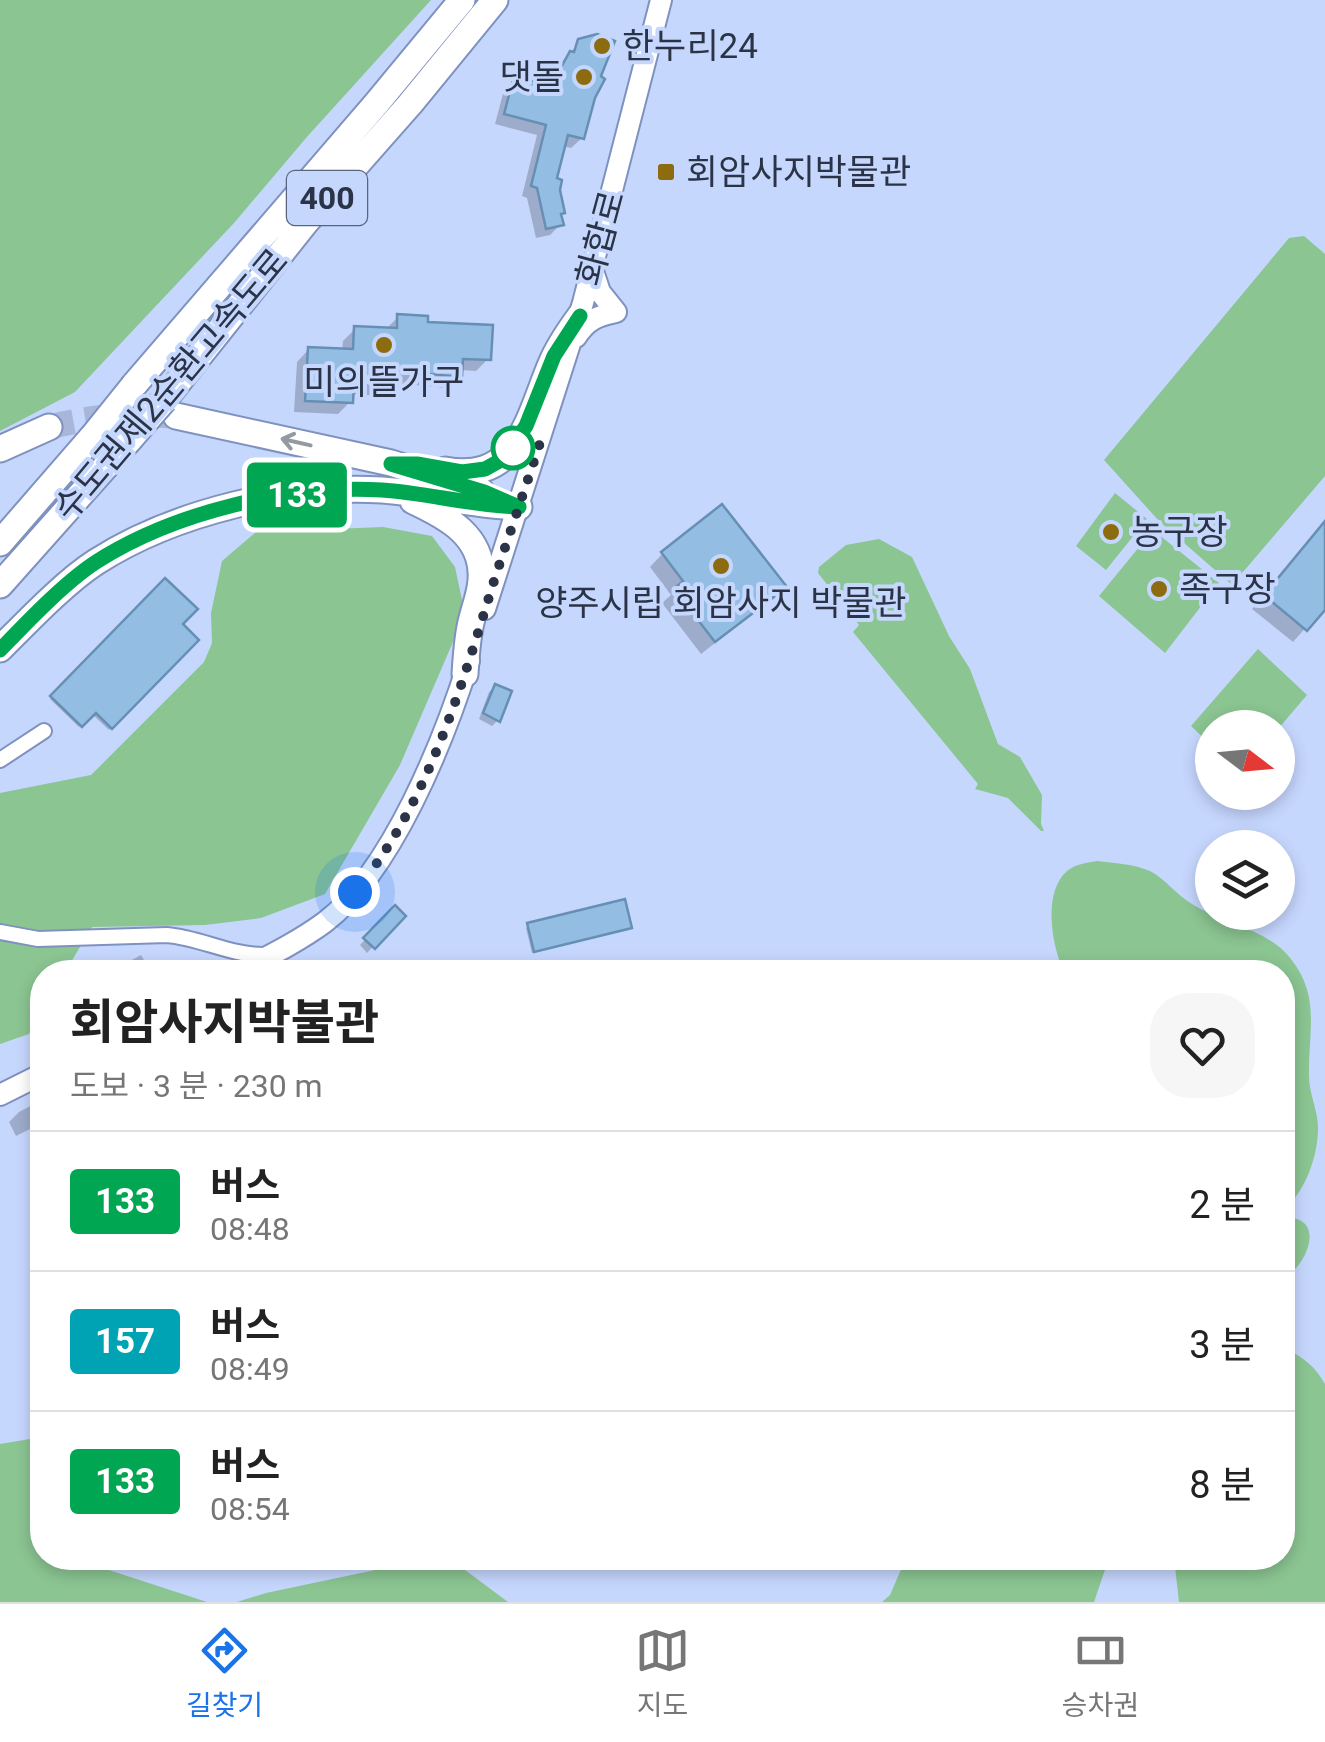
<!DOCTYPE html>
<html lang="ko">
<meta charset="utf-8">
<style>
:root{--surface:#fff;--page:#f6f6f6;--text:#222;--muted:#767676;--line:#e0e0e0;--accent:#1a73e8}
body{margin:0;font-family:Roboto,"Noto Sans KR",sans-serif;background:var(--page);color:var(--text);height:100vh;display:flex;flex-direction:column;font-size:38px;white-space:nowrap}
*{box-sizing:border-box;margin:0}
p{font-size:32px;color:var(--muted)}
.icon{flex:none;width:55px;height:55px;fill:none;stroke:currentColor;stroke-width:2;stroke-linecap:round;stroke-linejoin:round}
.map{position:relative;flex:1;overflow:hidden}
.side{position:absolute;left:30px;top:960px;width:1265px;height:610px;display:flex;flex-direction:column;background:var(--surface);border-radius:40px;box-shadow:0 5px 15px #0003}
.side>*{flex:none}
.badge{padding:0 20px;border-radius:8px;font-size:35px;line-height:65px}
.needle{width:65px;rotate:106deg}
.fabs{position:absolute;left:1195px;top:710px;display:grid;gap:20px}
.fabs a{display:grid;place-items:center;width:100px;height:100px;border-radius:50%;background:var(--surface);box-shadow:0 5px 15px #0003;font-size:50px}
.you{position:absolute;width:50px;height:50px;margin:-25px;border:8px solid #fff;border-radius:50%;background:#1a73e8;box-shadow:0 0 0 15px #1a73e833}
.map>.badge{position:absolute;translate:-50% -50%;box-shadow:0 0 0 5px #fff}
.round{display:grid;place-items:center;flex:none;width:105px;height:105px;border-radius:40px;background:var(--page)}
.summary{display:flex;align-items:center;justify-content:space-between;height:170px;padding:0 40px}
h1{font-size:48px;font-weight:700;line-height:75px}
ul{padding:0;list-style:none}
li{display:flex;align-items:center;gap:30px;height:140px;padding:0 40px;border-top:2px solid var(--line)}
li div{flex:1}
li b{display:block;font-size:38px}
li em{font-style:normal}
li .badge{min-width:110px;font-weight:700;text-align:center}
.dock{display:flex;justify-content:space-around;align-items:center;height:140px;border-top:2px solid var(--line);background:var(--surface);font-size:28px;color:var(--muted)}
.dock a{display:grid;justify-items:center;gap:5px}
.dock .on{color:var(--accent)}
.map>svg:first-child{display:block}
.green{fill:#8bc592}
.shadow{fill:#0003}
.building{fill:#94bde4;stroke:#678fb4;stroke-width:2.5}
.lines{fill:none;stroke-linecap:round;stroke-linejoin:round}
.motorway-tunnel{stroke:#a7b6d9;stroke-width:25;stroke-dasharray:25 12;stroke-linecap:butt}
.minor-casing{stroke:#7f91bf;stroke-width:18}
.secondary-casing{stroke:#7f91bf;stroke-width:24}
.motorway-casing{stroke:#7f91bf;stroke-width:29}
.minor{stroke:#fff;stroke-width:14}
.secondary{stroke:#fff;stroke-width:20}
.motorway{stroke:#fff;stroke-width:25}
.motorway-bridge-casing{stroke:#7f91bf;stroke-width:29;stroke-linecap:butt}
.motorway-bridge{stroke:#fff;stroke-width:25}
.oneway{stroke:#9599a2}
.line-casing{stroke:#fff;stroke-width:22}
.line{stroke:#00a651;stroke-width:15}
.walk{stroke:#2b3346;stroke-width:10;stroke-dasharray:0 18}
.poi-dot{fill:#8c6c0e;stroke:#c6d7fe;stroke-width:4}
.stop-dot{fill:#fff;stroke:#00a651;stroke-width:5}
.labels{text-anchor:middle;dominant-baseline:central;stroke-width:8;stroke-linejoin:round;paint-order:stroke}
.shield{fill:#c6d7fe;stroke:#5a647d;stroke-width:2.5}
.shield-label{font-size:32px;font-weight:bold;fill:#2b3346}
.poi-label{font-size:35px;fill:#2b3346;stroke:#c6d7fe;text-anchor:start}
.street-label{font-size:35px;fill:#2b3346;stroke:#c6d7fe}
</style>
<div class="map">
<svg width="1325" height="1602" viewBox="0 0 1325 1602">
<rect width="100%" height="100%" fill="#c6d7fe"/>
<path class="green" d="M0,0H431L306,138L234,223L75,392L0,431Z
M1304,236L1325,254V476L1232,585L1159,521L1104,460L1289,238Z
M1115,493L1147,519L1106,570L1076,546Z
M383,527L432,536L455,567L465,614L400,765L325,894L261,918L205,925L92,927L65,972H42V1011L29,1034L0,1044V793L91,775L204,662L212,643L211,613L222,561L256,532Z
M1153,530L1219,583L1165,653L1099,596Z
M879,539L912,557L949,636L970,669L998,744L1020,757L1042,795L1041,824L1044,831H1041L1008,798L975,789L978,784L853,632L859,625L818,573L819,567L846,545Z
M1258,649L1307,695L1278,729L1212,728V746L1191,726Z
M1097,861C1114,863 1134,864 1150,871C1165,879 1177,895 1192,904C1224,925 1267,928 1291,959C1321,997 1308,1032 1309,1076C1309,1094 1318,1110 1318,1128C1318,1156 1305,1193 1283,1210L1282,972H1064C1052,947 1042,893 1067,871C1076,864 1085,863 1097,861Z
M1290,1218C1325,1220 1307,1266 1283,1279V1222Z
M1283,1348C1302,1356 1314,1365 1325,1384V1602H1179L1174,1558H1282Z
M42,1437V1558H72L207,1602H0V1444Z
M432,1558H449L508,1602H237L266,1593Z
M906,1558H1109L1094,1602H882L890,1595Z"/>
<path class="shadow" d="M580,42L593,97L582,138L571,148L562,146L554,180L561,224L550,235L536,238L527,198L522,196L537,135L495,124L504,90L515,79L548,88L560,64Z
M398,317L425,324L488,359L476,371L460,370L459,375L447,388L394,383L382,396L351,394L350,402L338,414L294,412L297,362L309,349L342,351L343,341L355,329L385,330Z
M1309,541L1325,606L1293,642L1252,609Z
M662,554L783,587L770,600L701,654L662,603L671,595L650,567Z
M165,581L180,624L196,640L109,730L92,714L79,727L50,699Z
M495,687L498,720L492,726L479,719L489,692Z
M395,908L402,916L367,953L360,945Z
M528,926L630,927L532,953L526,928Z
M141,955L147,965L144,968L147,972H110Z
M337,960L350,972H325Z
M42,1100V1123L16,1136L9,1122L19,1112Z"/>
<path class="building" d="M597,34L615,41L601,76L605,79L595,98L584,139L568,135L557,178L562,180L560,190L565,213L561,214L564,225L546,229L537,188L531,186L546,125L504,114L514,76L551,86L570,51L574,52L578,39Z
M397,314L428,316V322L493,325L491,360L463,359L462,377L397,371V385L354,383L353,403L305,401L308,347L353,349L354,326L397,328Z
M722,504L787,587L715,642L674,589L683,581L661,552Z
M1325,521V610L1307,631L1264,595Z
M165,578L198,609L183,624L199,640L112,729L96,713L82,727L50,696Z
M495,684L512,691L500,722L483,713Z
M625,899L632,928L534,952L527,923Z
M395,905L406,916L375,949L363,938Z"/>
<g class="lines">
<path class="motorway-tunnel" d="M49,427C90,417 128,413 171,416"/>
<defs>
<path id="minor" d="M0,760L44,731
M0,932L38,939L167,935C201,938 232,956 266,955"/>
<path id="secondary" d="M576,337C587,320 597,316 616,312L600,292L593,271
M485,609L583,303L661,0
M238,972C267,957 298,942 325,922C392,871 444,740 469,661
M0,1095L42,1074"/>
<path id="motorway" d="M134,385L376,104L462,0
M164,400L306,222L410,104L495,0
M176,416L391,463L481,491
M0,449L49,427
M445,470C519,484 529,415 551,364C558,347 569,331 580,316
M413,501C447,517 484,536 481,580C480,596 473,611 470,627C467,642 466,658 465,674
M0,543L93,436
M0,585L130,439
M0,649C27,622 65,582 96,562C174,512 291,484 382,490C428,493 473,506 519,507"/>
</defs>
<use href="#minor" class="minor-casing"/>
<use href="#secondary" class="secondary-casing"/>
<use href="#motorway" class="motorway-casing"/>
<use href="#minor" class="minor"/>
<use href="#secondary" class="secondary"/>
<use href="#motorway" class="motorway"/>
<defs>
<path id="motorway-bridge" d="M93,436L134,385
M130,439L164,400"/>
</defs>
<use href="#motorway-bridge" class="motorway-bridge-casing"/>
<use href="#motorway-bridge" class="motorway-bridge"/>
</g>
<defs><path id="oneway-shaft" d="M-6 0H5M1.5-3L5.5 0L1.5 3" fill="none" stroke-width="1.6" stroke-linecap="round" stroke-linejoin="round" transform="scale(2.5)"/></defs>
<use class="oneway" href="#oneway-shaft" transform="translate(296 442) rotate(-167)"/>
<g class="lines">
<defs>
<path id="line" d="M0,650C27,622 64,583 96,562C174,512 291,484 382,490C428,493 473,506 519,507L484,492L391,464H417L462,472L485,469L503,459L526,426L554,356L580,316"/>
</defs>
<use href="#line" class="line-casing"/>
<use href="#line" class="line"/>
<path class="walk" d="M355,892C428,804 461,688 494,581C509,535 525,489 540,443L513,448"/>
</g>
<g class="poi-dot">
<circle cx="602" cy="46" r="10"/>
<circle cx="584" cy="77" r="10"/>
<rect x="656" y="162" width="20" height="20" rx="5"/>
<circle cx="384" cy="345" r="10"/>
<circle cx="1111" cy="532" r="10"/>
<circle cx="721" cy="566" r="10"/>
<circle cx="1159" cy="589" r="10"/>
</g>
<circle class="stop-dot" cx="513" cy="448" r="20"/>
<g class="labels">
<rect class="shield" x="287" y="171" width="80" height="54" rx="8"/>
<g class="shield-label">
<text x="327" y="198">400</text>
</g>
<g class="poi-label">
<text x="622" y="46">한누리24</text>
<text x="564" y="77" text-anchor="end">댓돌</text>
<text x="686" y="172">회암사지박물관</text>
<text x="384" y="382" text-anchor="middle">미의뜰가구</text>
<text x="1131" y="532">농구장</text>
<text x="1179" y="589">족구장</text>
<text x="721" y="603" text-anchor="middle">양주시립 회암사지 박물관</text>
</g>
<g class="street-label">
<text transform="translate(601 238) rotate(-75)">화합로</text>
<text transform="translate(171 385) rotate(-50)">수도권제2순환고속도로</text>
</g>
</g>
</svg>
<div class="fabs">
<a><svg class="needle" viewBox="-14 -14 28 28"><path d="M0-13l5 13h-10z" fill="#e53935"/><path d="M0 13l5-13h-10z" fill="#767676"/></svg></a>
<a><svg class="icon" aria-label="layers" viewBox="0 0 24 24"><path d="M12 4l9 5-9 5-9-5zM3 14l9 5 9-5"/></svg></a>
</div>
<div class="you" style="left:355px;top:892px"></div>
<b class="badge" style="left:297px;top:495px;background:#00a651;color:#fff">133</b>
<section class="side">
<div class="summary"><div><h1>회암사지박불관</h1><p>도보 · 3 분 · 230 m</p></div><a class="round"><svg class="icon" aria-label="heart" viewBox="0 0 24 24"><path d="M12 20l-8-8c-3-5 5-10 8-4 3-6 11-1 8 4z"/></svg></a></div>
<ul>
<li><span class="badge" style="background:#00a651;color:#fff">133</span><div><b>버스</b><p>08:48</p></div><em>2 분</em></li>
<li><span class="badge" style="background:#00a3b4;color:#fff">157</span><div><b>버스</b><p>08:49</p></div><em>3 분</em></li>
<li><span class="badge" style="background:#00a651;color:#fff">133</span><div><b>버스</b><p>08:54</p></div><em>8 분</em></li>
</ul>
</section>
</div>
<nav class="dock">
<a class="on"><svg class="icon" aria-label="directions" viewBox="0 0 24 24"><path d="M12 3l9 9-9 9-9-9zM9 14v-3h6M13 9l2 2-2 2"/></svg>길찾기</a>
<a><svg class="icon" aria-label="map" viewBox="0 0 24 24"><path d="M3 6l6-2 6 2 6-2v14l-6 2-6-2-6 2zM9 4v14M15 6v14"/></svg>지도</a>
<a><svg class="icon" aria-label="tickets" viewBox="0 0 24 24"><path d="M3 7h18v10H3zM15 7v10"/></svg>승차권</a>
</nav>
